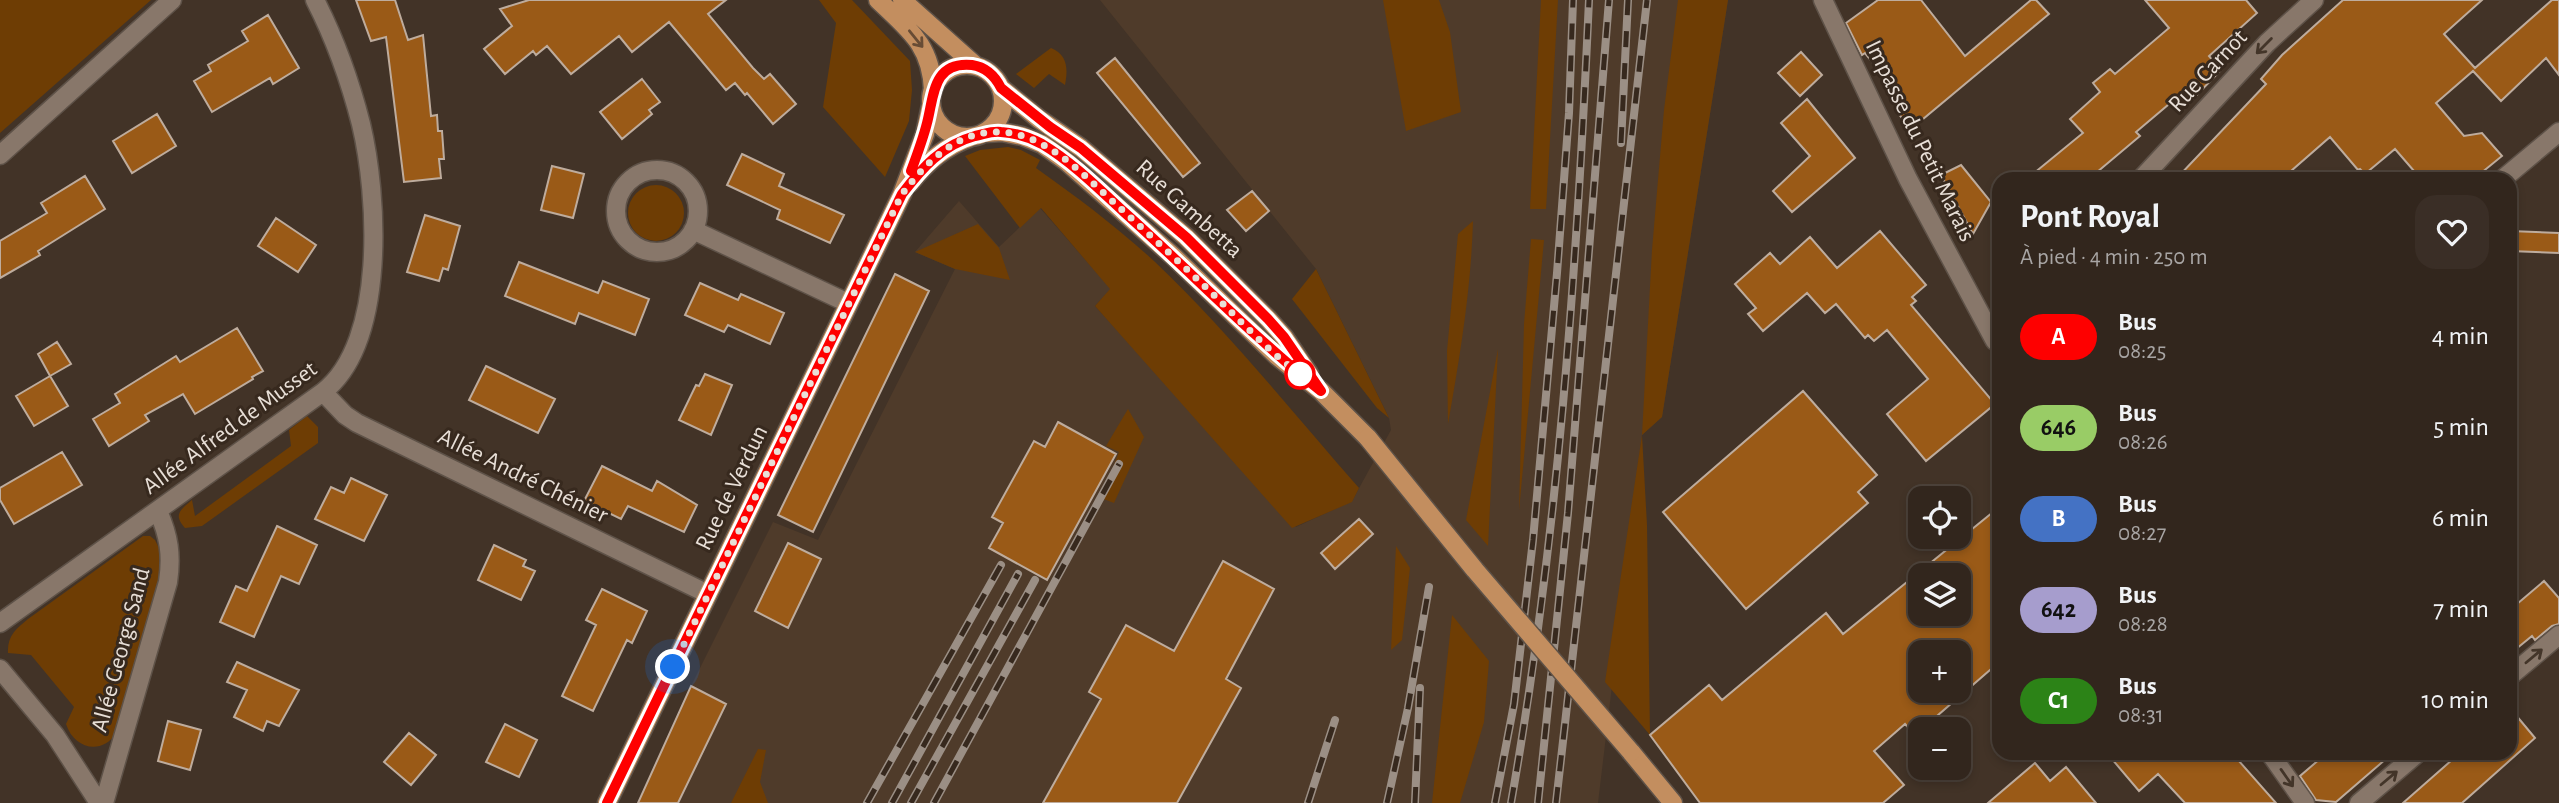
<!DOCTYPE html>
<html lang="fr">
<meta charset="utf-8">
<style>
:root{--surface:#32261d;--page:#3a2e26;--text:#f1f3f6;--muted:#a8a5a4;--line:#4d433b}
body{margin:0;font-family:"Alegreya Sans",sans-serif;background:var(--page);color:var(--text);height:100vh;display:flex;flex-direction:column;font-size:26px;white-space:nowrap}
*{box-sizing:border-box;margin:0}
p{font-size:23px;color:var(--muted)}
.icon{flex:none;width:38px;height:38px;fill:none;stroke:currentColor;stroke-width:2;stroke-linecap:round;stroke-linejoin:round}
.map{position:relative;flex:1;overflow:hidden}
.sheet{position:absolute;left:1992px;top:172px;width:525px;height:588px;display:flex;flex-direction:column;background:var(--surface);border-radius:21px;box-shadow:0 4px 10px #0003,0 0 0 2px var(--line)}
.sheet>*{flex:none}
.badge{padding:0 14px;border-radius:23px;font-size:24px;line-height:46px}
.fabs{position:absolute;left:1908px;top:486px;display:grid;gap:14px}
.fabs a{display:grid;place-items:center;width:63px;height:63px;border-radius:14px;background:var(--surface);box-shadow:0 4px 10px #0003,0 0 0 2px var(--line);font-size:35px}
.you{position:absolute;width:35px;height:35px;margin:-18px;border:5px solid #fff;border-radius:50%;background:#1a73e8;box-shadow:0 0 0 10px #1a73e833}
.map>.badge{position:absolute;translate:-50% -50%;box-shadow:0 0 0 4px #fff}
.round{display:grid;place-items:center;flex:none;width:74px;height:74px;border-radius:21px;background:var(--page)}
.head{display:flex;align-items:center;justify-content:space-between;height:119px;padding:0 28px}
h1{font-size:33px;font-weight:600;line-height:52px}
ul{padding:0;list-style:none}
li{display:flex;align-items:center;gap:21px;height:91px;padding:0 28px}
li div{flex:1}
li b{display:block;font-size:26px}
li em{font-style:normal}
li .badge{min-width:77px;font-weight:700;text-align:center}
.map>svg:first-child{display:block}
.built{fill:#4f3b2a}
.green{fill:#6e3d04}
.building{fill:#9a5a17;stroke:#beac9d;stroke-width:2;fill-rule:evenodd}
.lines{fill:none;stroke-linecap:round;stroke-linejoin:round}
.minor-casing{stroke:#5e5248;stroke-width:21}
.major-casing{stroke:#5e5248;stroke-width:21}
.minor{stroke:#88776a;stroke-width:18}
.major{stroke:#c38e5f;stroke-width:18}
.rail-casing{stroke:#9b8f85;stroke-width:8}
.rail{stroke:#37291e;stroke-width:5;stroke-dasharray:16;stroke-linecap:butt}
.major-bridge-casing{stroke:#5e5248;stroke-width:21;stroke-linecap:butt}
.major-bridge{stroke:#c38e5f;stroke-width:18}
.oneway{stroke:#684c35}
.oneway2{stroke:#433529}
.line-casing{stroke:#fff;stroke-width:16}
.line{stroke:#fe0000;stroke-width:10}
.walk{stroke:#e8dfd7;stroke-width:7;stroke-dasharray:0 12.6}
.stop-dot{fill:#fff;stroke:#fe0000;stroke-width:3.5}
.labels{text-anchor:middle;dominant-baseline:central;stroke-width:6;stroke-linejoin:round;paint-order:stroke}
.street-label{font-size:24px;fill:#e8dfd7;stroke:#37291e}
</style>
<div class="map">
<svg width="2559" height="803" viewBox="0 0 2559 803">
<rect width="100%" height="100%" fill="#423327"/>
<path class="built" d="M1100,0H1728L1662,417L1642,435L1598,803H638L691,686L773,522L818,540L955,269L915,252L959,201L999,247L1040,208L1111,289L1095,306L1296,527L1352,501L1391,430L1389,418L1316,269Z"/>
<path class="green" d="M0,0H151L0,133Z
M819,0H852L910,61L912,90L909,121L885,177L823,107L836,23Z
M1383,0H1439L1450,32L1461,112L1406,131Z
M1541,0H1558L1546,209H1530Z
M1678,0H1728L1662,417L1642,435L1647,525L1650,735L1605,682L1642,435L1652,250L1664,110Z
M1051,48C1068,55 1068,69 1065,85L1049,74L1034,88L1016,74Z
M1008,147L1021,150L1040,160L1036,168C1077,197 1117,227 1154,261C1228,331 1292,412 1359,488L1352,502L1292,528L1095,306L1110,289L1041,208L1020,228L965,156L980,150Z
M628 213a28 28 0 1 1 56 0a28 28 0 1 1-56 0Z
M1473,221C1471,290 1460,356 1448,424L1447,351L1458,234Z
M978,224L999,248L1010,280L955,269L915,252Z
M1531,239L1544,240L1519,511L1524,324Z
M1316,269L1389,418L1377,408L1292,299Z
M1498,349L1488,546L1466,520Z
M1128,409L1144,437L1114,503L1101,498L1119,452L1106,446Z
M307,416L318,427V443L202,526L185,528C173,515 180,510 192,500L195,516L291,446L289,430Z
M143,536H150L155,540L159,548L160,592L117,732C102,756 74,749 66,724L74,707L31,655L8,653C7,636 16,629 28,619Z
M1396,546L1410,568L1402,640L1391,650Z
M1452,615L1489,661L1484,722L1460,803H1432Z
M758,749L766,750L760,782L768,803H731Z"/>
<path class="building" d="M356,0H395L408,40L423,35L431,116L437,115L438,131H442L444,159H439L441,178L404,182L386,37L371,41Z
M529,0H726L708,14L753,68L764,79L770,74L796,104L773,124L747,93L745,95L735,83L726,90L669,22L632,52L619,36L571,74L547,46L536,55L533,51L505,74L484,49L512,26L500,9Z
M1878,0H1921L1965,56L2031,0H2036L2049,14L1911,129L1898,113L1907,105L1865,53L1862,55L1846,23Z
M2145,0H2246L2257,13L2209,56L2221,70L2189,103L2181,94L2136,132L2140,136L2090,178H2028L2083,133L2070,119L2100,92L2093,83L2110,69L2115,74L2169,28Z
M2343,0H2482L2444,34L2475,68L2552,0H2559V75L2546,58L2501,101L2473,71L2436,103L2464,136L2482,133L2502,156L2475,178H2420L2395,149L2365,174L2360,169L2358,170L2330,137L2283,178H2177L2266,84L2261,79L2282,55Z
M268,15L299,68L273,84L270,78L212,112L194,81L211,71L208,65L248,41L242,31Z
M1801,52L1822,75L1800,96L1778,73Z
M1115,58L1200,163L1183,177L1097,73Z
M642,79L660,102L649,110L652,114L622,139L600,112Z
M1807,99L1855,158L1792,212L1773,191L1810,156L1781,123Z
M157,114L176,146L132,173L113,141Z
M742,154L784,174L779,186L844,215L830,243L777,219L780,210L727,185Z
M1961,165L1991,202L1973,234L1941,175Z
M552,166L584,174L573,218L541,210Z
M85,176L105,209L38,251L40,255L0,278V241L47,213L41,203Z
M1252,191L1269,211L1246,231L1227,210Z
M425,215L460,226L448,270L443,268L439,281L407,272Z
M276,218L316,245L298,272L258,246Z
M1880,231L1926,285L1912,297L1916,301L1911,305L1995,404L1926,461L1887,414L1928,379L1887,330L1874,341L1868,335L1865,338L1836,304L1825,313L1807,293L1763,331L1748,314L1756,308L1735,284L1770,253L1780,264L1810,237L1837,268Z
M2510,231L2559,233V253L2510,251Z
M519,262L598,293L603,281L649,299L635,335L579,313L575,324L505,296Z
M895,274L929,291L813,532L778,515Z
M700,283L738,300L741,294L784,313L770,344L728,325L724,332L685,315Z
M237,328L263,371L252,377L253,379L195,414L183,394L145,415L149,421L109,446L93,419L120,403L115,394L176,356L180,362Z
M57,342L71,364L50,376L38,354Z
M486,366L555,399L538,433L469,400Z
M705,374L732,385L711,435L679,420L696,385L699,386Z
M50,376L68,406L34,426L16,396Z
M1803,391L1877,475L1858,492L1868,503L1746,609L1663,512Z
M1058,422L1116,454L1047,580L989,548L1003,523L992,517L1034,441L1045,447Z
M62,452L82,485L14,524L0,500V488Z
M602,466L652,491L657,481L697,505L684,532L628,506L621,519L584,501Z
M351,478L387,495L364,541L315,519L331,487L344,493Z
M1998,508V663L1915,735L1905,724L1874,751L1904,785L1883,803H1700L1650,735L1709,685L1722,700L1826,613L1843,634ZM1920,576H1958V614H1920ZM1920,653H1958V691H1920Z
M1359,519L1373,534L1335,569L1321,553Z
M277,526L317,545L299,584L281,576L254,637L220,622L236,586L247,591Z
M788,543L821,559L788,628L755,611Z
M494,545L526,560L523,566L535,571L521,600L478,580Z
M1223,561L1274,589L1226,679L1241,688L1177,803H1043L1101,699L1089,692L1126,625L1174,651Z
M2544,581L2559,598V624L2552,626L2535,640L2532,636L2510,654V610Z
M602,589L647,611L632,643L627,640L593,711L562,696L596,625L586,620Z
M237,662L299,690L279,726L267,721L263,731L234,717L247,690L227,682Z
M691,686L726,704L678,803H638Z
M2510,708L2535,738L2462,803H2403L2461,752H2510Z
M168,721L201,730L190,770L158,761Z
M505,724L537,740L519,777L486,762Z
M409,733L436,755L411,785L384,762Z
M2106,752H2231L2276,803H2185L2158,774L2139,791Z
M2328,752H2394L2336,802L2316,800L2300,776Z
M2035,763L2050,781L2066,767L2096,803H1988Z"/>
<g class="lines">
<defs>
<path id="minor" d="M1823,0L1908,179L1995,341
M0,155L172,0
M616 211a41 41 0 1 1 82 0a41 41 0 1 1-82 0Z
M2142,178L2267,43L2314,0
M2504,178L2559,132
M693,230L848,303
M323,392L345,415L357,423L708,594
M0,623L323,392C387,342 378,195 361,124C350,81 335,39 315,0
M0,669L55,735L99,803
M2510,676L2559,635
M2269,752L2305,803
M104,803L168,582C172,555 169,536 158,511
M2359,803L2419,752"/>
<path id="major" d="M878,0C908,29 931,44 933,90
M902,0L976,66
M931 101a36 36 0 1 1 72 0a36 36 0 1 1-72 0Z
M1001,88L1039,119L1081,148L1186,237L1268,319L1284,337L1309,374
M985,133L1002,132L1022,136L1042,144L1067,162L1174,257L1277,356L1321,391L1368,438
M910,183C926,162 946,146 971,137
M1631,752L1673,803
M607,803L902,194L925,134L931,105"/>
</defs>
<use href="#minor" class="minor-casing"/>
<use href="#major" class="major-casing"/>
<use href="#minor" class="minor"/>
<use href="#major" class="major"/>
<defs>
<path id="rail" d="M1621,143L1628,0
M867,803L1001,565
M892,803L1018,574
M911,803L1035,580
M934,803L1119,464
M1308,803L1335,720
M1387,803L1408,708L1429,587
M1415,803L1420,688
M1495,803L1514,704L1533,540L1557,273L1569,113L1573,0
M1511,803C1558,538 1577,268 1589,0
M1538,803L1568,513L1609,0
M1556,803L1647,0"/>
</defs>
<use href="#rail" class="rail-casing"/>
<use href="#rail" class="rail"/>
<defs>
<path id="major-bridge" d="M1368,438L1475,570L1631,752"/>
</defs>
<use href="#major-bridge" class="major-bridge-casing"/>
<use href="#major-bridge" class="major-bridge"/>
</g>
<defs><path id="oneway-shaft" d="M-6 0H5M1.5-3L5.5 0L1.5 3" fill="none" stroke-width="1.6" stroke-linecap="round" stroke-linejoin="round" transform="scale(1.75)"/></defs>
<use class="oneway" href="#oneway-shaft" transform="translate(916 39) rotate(51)"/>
<g class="oneway2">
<use href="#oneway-shaft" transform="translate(2264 46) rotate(135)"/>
<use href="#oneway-shaft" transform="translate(2534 656) rotate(-40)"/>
<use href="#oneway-shaft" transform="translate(2287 778) rotate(55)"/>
<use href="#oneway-shaft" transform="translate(2389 778) rotate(-40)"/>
</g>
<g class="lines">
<defs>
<path id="line" d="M607,803L902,194C922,168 942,145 975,136C985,134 991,131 1001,132C1015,133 1029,137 1042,144C1072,162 1098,188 1124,212C1190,271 1251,335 1321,391L1284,337L1268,319L1186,237L1081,148L1050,127L1001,88C995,76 985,67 972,65C932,61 934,97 927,123C923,139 917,155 911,171"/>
</defs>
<use href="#line" class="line-casing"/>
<use href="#line" class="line"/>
<path class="walk" d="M673,667L902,194C925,164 955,132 996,132C1046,131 1086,178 1120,208C1153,238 1186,268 1218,299C1244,324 1270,353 1300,374"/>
</g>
<circle class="stop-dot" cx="1300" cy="374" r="14"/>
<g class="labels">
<g class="street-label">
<text transform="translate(2208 71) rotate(-47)">Rue Carnot</text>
<text transform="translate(1920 141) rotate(64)">Impasse du Petit Marais</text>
<text transform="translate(1189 209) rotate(42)">Rue Gambetta</text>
<text transform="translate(230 428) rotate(-36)">Allée Alfred de Musset</text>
<text transform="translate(523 476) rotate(26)">Allée André Chénier</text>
<text transform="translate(732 488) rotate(-64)">Rue de Verdun</text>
<text transform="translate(121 650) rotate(-75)">Allée George Sand</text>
</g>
</g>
</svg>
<div class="fabs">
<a><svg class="icon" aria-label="locate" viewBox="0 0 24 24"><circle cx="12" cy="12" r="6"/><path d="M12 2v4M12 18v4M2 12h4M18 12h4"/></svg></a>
<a><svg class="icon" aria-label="layers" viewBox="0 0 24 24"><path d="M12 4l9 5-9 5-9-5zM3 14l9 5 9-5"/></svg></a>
<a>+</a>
<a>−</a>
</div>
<div class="you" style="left:673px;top:667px"></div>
<section class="sheet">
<div class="head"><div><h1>Pont Royal</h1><p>À pied · 4 min · 250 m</p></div><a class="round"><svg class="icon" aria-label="heart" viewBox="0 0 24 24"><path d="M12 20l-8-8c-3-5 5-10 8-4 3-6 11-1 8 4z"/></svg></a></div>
<ul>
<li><span class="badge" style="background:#fe0000;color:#fff">A</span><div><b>Bus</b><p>08:25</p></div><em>4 min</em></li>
<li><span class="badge" style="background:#9c6;color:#111">646</span><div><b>Bus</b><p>08:26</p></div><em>5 min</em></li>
<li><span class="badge" style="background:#4472c4;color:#fff">B</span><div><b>Bus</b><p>08:27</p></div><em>6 min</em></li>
<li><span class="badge" style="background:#a69dcd;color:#111">642</span><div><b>Bus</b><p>08:28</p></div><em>7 min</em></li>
<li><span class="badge" style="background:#2c8317;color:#fff">C1</span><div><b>Bus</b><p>08:31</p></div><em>10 min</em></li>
</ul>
</section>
</div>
